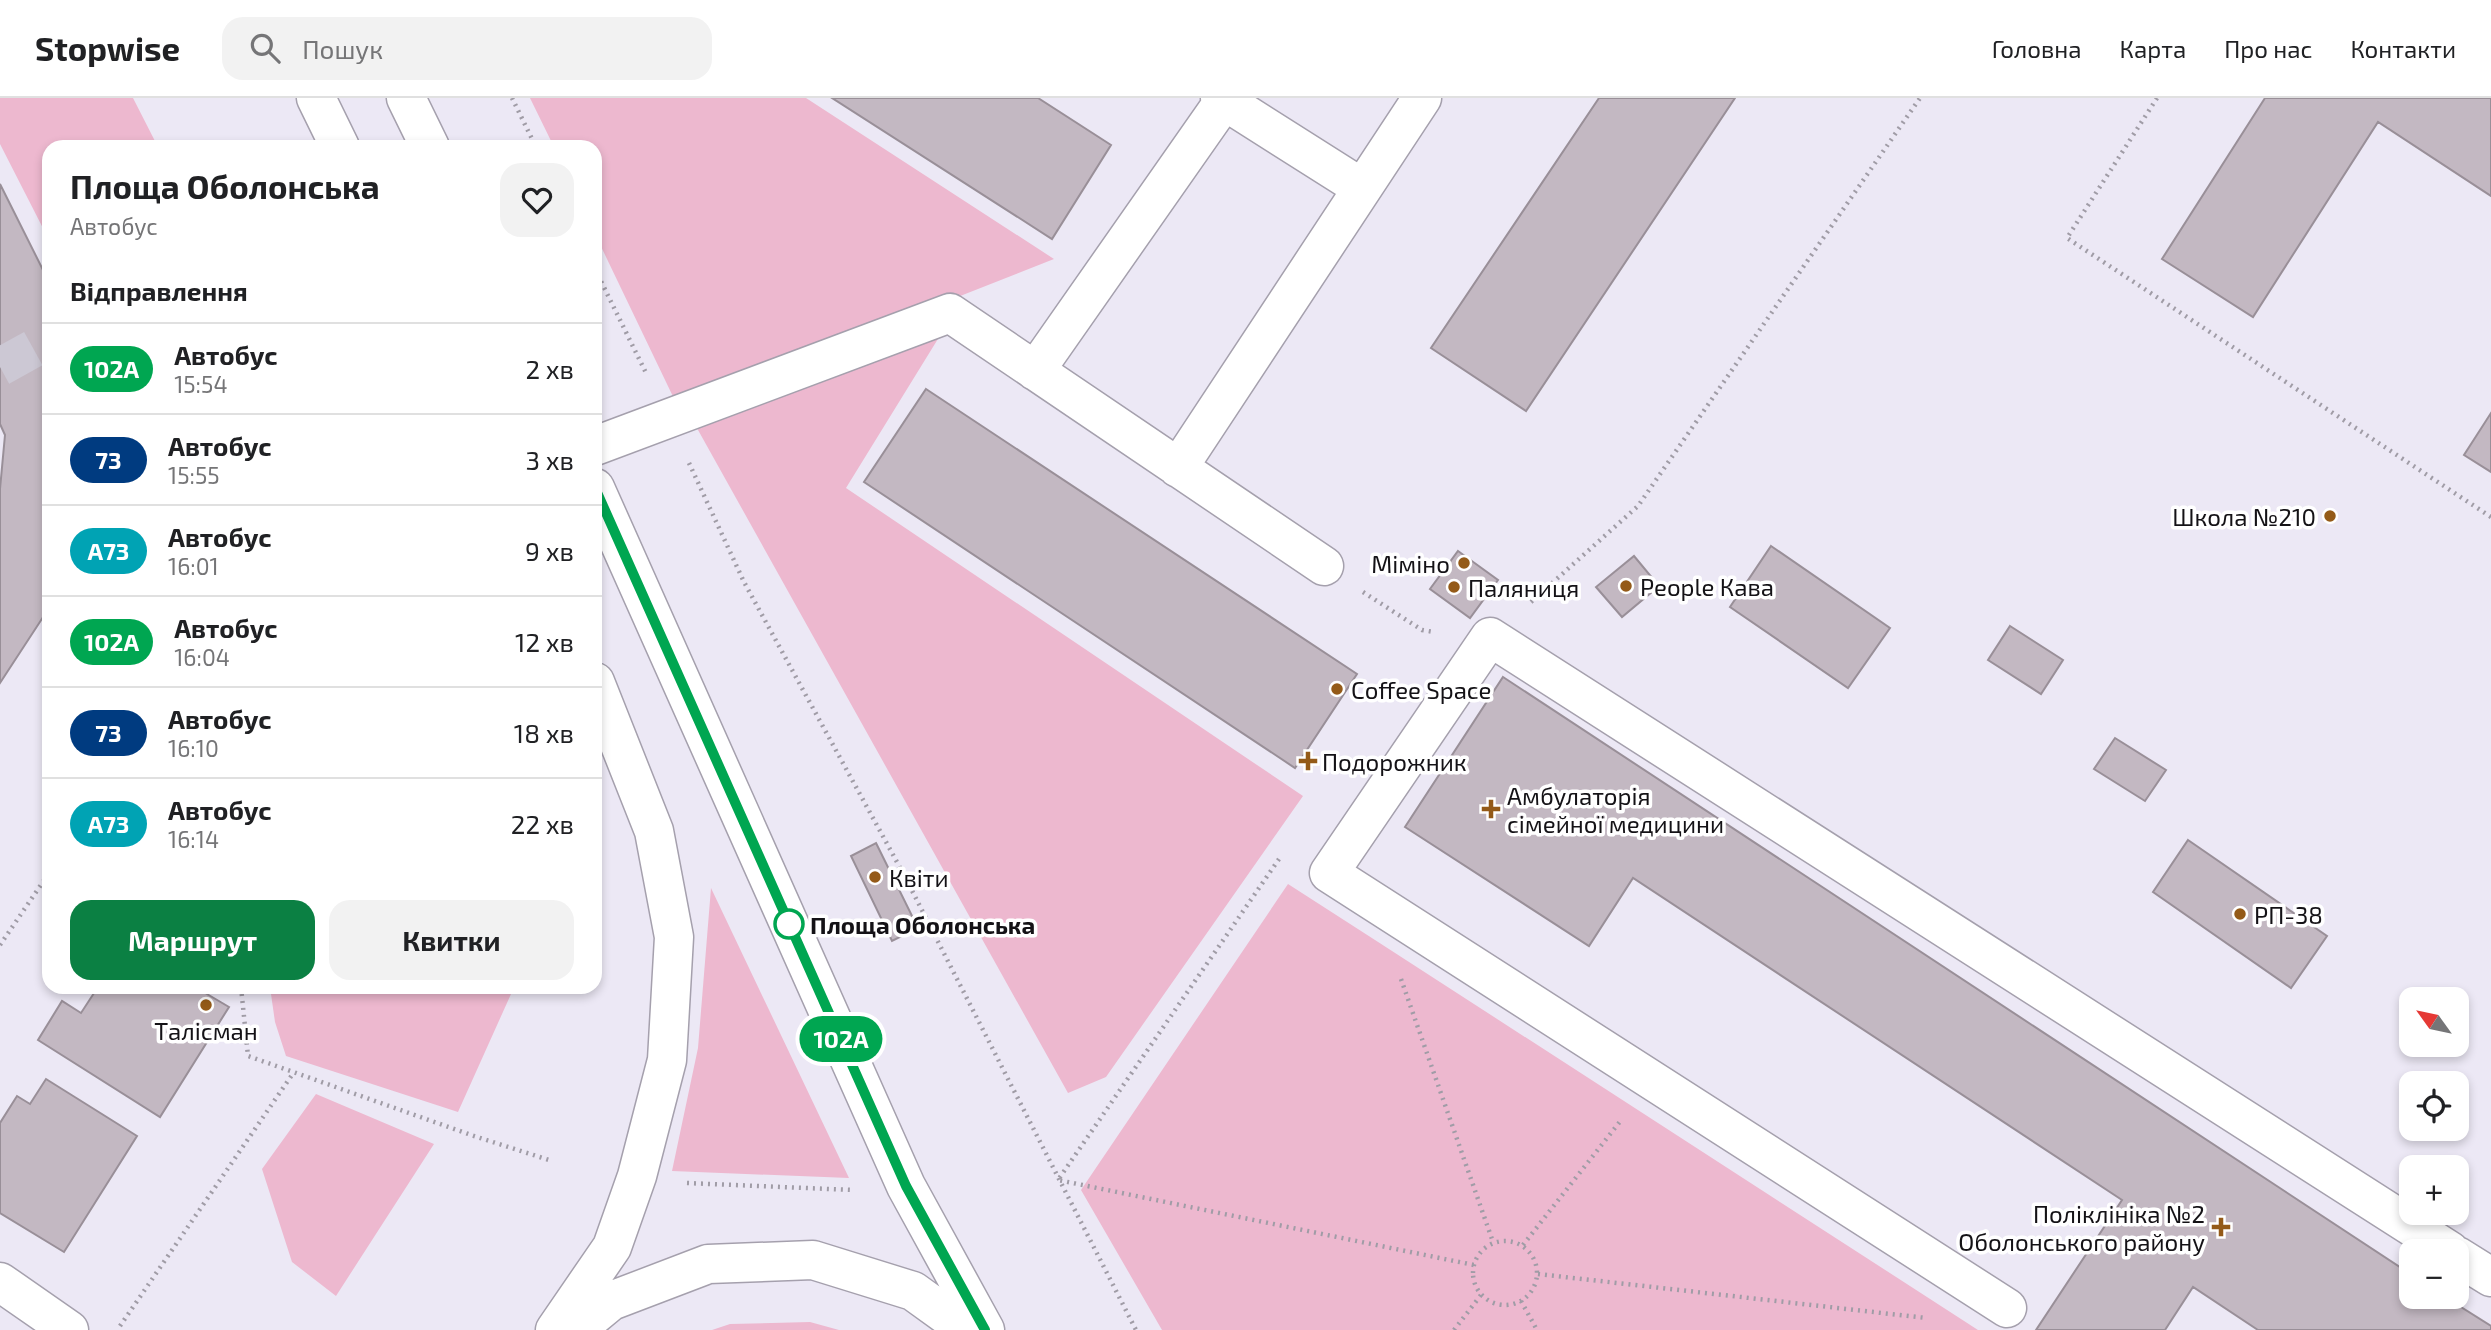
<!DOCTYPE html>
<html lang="uk">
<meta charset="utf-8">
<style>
:root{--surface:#fff;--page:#f2f2f2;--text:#202124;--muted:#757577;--line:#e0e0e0;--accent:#0b8043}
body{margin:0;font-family:"Exo 2",sans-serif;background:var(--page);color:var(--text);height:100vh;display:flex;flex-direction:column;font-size:26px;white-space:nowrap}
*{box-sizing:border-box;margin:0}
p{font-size:23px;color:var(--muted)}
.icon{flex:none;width:38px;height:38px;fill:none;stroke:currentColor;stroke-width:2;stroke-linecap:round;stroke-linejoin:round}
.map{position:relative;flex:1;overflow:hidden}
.side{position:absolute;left:42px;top:42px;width:560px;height:854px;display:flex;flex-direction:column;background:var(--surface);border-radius:21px;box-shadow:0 4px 10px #0003}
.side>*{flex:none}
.badge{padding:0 14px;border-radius:23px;font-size:24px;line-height:46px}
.needle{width:46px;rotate:303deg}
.buttons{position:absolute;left:2399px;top:889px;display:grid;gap:14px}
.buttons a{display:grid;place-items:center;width:70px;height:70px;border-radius:14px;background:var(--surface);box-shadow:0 4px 10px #0003;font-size:35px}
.map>.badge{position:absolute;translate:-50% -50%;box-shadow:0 0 0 4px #fff}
h2{padding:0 28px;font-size:26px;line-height:63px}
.round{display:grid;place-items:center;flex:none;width:74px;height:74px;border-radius:21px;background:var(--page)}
.headline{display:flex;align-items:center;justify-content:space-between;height:119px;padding:0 28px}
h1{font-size:33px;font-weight:700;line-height:52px}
.action{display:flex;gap:14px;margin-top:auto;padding:14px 28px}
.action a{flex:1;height:80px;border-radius:21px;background:var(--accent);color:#fff;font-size:28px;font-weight:700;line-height:80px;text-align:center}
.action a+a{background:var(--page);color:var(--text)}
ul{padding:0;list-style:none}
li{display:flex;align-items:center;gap:21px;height:91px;padding:0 28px;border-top:2px solid var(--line)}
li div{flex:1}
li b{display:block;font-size:26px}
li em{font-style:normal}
li .badge{min-width:77px;font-weight:700;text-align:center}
header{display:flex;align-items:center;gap:42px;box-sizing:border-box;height:98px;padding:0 35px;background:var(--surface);border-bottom:2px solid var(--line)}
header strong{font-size:33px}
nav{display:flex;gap:38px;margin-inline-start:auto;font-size:24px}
.search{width:490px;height:63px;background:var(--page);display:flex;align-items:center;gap:18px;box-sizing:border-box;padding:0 24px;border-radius:21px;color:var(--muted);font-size:26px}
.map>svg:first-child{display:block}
.green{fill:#edb8cf}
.building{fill:#c3b8c2;stroke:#998f98;stroke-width:2}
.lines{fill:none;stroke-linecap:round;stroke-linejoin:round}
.minor-tunnel{stroke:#ccc8d4;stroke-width:38;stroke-dasharray:38 19;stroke-linecap:butt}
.minor-casing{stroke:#a5a0ad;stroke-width:41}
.major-casing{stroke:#a5a0ad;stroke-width:41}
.path{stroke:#a09ca6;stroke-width:4.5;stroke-dasharray:2 5;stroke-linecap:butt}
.minor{stroke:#fff;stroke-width:38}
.major{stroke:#fff;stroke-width:38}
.line-casing{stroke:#fff;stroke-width:16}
.line{stroke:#00a651;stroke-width:10}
.poi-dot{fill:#945a18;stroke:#fff;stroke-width:2.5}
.stop-dot{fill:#fff;stroke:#00a651;stroke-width:3.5}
.labels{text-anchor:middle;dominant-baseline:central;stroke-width:7;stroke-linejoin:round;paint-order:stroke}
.poi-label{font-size:24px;fill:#141216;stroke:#fff;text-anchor:start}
.stop-label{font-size:24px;font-weight:bold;fill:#141216;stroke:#fff;text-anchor:start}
</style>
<header>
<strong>Stopwise</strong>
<div class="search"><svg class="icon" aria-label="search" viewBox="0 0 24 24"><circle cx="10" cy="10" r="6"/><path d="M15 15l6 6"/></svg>Пошук</div>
<nav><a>Головна</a><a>Карта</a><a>Про нас</a><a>Контакти</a></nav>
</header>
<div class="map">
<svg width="2491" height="1232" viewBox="0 0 2491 1232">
<rect width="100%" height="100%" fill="#ece8f5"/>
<path class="green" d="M0,0H133L158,49H49V142L0,46Z
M530,0H806L1054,161L678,309L595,136V49H554Z
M941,236L846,390L1303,698L1106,979L1068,995L693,323Z
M1288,786L1375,842L1978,1232H1162L1081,1092Z
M711,790L849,1080L672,1073L698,950Z
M270,889H511V896L458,1014L286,958L275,924Z
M316,996L434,1046L336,1198L292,1164L262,1071Z
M810,1224L839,1232H712L730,1226Z"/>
<path class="building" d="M832,0H1038L1111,47L1052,141Z
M1599,0H1735L1526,313L1431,250Z
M2265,0H2491V98L2378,24L2253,219L2162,161Z
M0,86L49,184V510L0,585V391L5,337L0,326Z
M926,291L1357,576L1295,670L864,384Z
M2491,315V374L2464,357Z
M1771,448L1890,530L1848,590L1730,509Z
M1458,453L1498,482L1470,520L1430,491Z
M1634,458L1659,488L1622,519L1596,489Z
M2010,528L2063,562L2041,596L1988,562Z
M1503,579L2412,1177V1199H2445L2491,1228V1232H2258L2193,1189L2165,1232H2036L2122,1102L1633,780L1589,848L1405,729Z
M2115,640L2166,672L2145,703L2094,671Z
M2188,742L2327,838L2291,890L2153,794Z
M876,745L918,830L892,843L851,758Z
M98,889H195L229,909L160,1019L38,942L62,903L81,915Z
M46,981L137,1038L64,1154L0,1115V1025L17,998L30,1006Z"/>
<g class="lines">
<path class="minor-tunnel" d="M0,269L49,242"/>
<defs>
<path id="minor" d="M1220,0L1362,90
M1035,273L1224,3
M595,348L950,215L1324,468
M1178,370L1422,0
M2457,1158L2491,1179
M0,1184L69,1232
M2007,1210L1329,775L1490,539L2450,1153"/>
<path id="major" d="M316,0L340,49
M406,0L430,49
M595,390L906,1088L985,1232
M555,1232L612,1149L637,1078L667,962L674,839L654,733L595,584
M576,1232L611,1203L708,1166L813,1162L913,1193L967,1232"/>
</defs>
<use href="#minor" class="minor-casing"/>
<use href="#major" class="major-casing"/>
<path class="path" d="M512,0L536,49
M2157,0L2067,140L2491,419
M595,171L646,275
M689,365L744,484L903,775L1136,1232
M1363,494L1422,532L1434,534
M1531,504L1638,408L1920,0
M1279,761L1058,1082L1474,1167
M0,847L49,775
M1401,881L1493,1144
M241,889L248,958L474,1038L549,1062
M687,1085L853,1092
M1473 1175a32 32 0 1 1 64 0a32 32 0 1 1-64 0Z
M1523,1147L1622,1021
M1538,1176L1926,1220
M1521,1203L1537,1232
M120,1228L294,974
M1454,1232L1481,1197"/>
<use href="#minor" class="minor"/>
<use href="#major" class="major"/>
</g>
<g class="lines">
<defs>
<path id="line" d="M595,390L906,1088L985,1232"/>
</defs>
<use href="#line" class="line-casing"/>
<use href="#line" class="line"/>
</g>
<g class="poi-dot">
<circle cx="2330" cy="418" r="7"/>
<circle cx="1464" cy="465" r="7"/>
<circle cx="1626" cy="488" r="7"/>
<circle cx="1454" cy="489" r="7"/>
<circle cx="1337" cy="591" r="7"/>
<path d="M1304.5 652.5h7v7h7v7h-7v7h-7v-7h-7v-7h7z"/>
<path d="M1487.5 700.5h7v7h7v7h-7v7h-7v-7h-7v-7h7z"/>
<circle cx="875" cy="779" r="7"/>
<circle cx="2240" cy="816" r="7"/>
<circle cx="206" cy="907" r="7"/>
<path d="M2217.5 1118.5h7v7h7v7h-7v7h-7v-7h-7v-7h7z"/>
</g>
<circle class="stop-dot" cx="789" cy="826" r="14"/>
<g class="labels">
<g class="poi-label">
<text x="2316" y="418" text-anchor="end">Школа №210</text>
<text x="1450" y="465" text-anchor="end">Міміно</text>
<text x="1640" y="488">People Кава</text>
<text x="1468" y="489">Паляниця</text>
<text x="1351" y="591">Coffee Space</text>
<text x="1322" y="663">Подорожник</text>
<text x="1507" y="697">Амбулаторія<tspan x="1507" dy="28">сімейної медицини</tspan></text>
<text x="889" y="779">Квіти</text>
<text x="2254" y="816">РП-38</text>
<text x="206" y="932" text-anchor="middle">Талісман</text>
<text x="2205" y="1115" text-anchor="end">Поліклініка №2<tspan x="2205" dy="28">Оболонського району</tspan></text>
</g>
<g class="stop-label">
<text x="810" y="826">Площа Оболонська</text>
</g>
</g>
</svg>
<div class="buttons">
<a><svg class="needle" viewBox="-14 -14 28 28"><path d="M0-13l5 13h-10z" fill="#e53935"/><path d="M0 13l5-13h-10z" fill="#757577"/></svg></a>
<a><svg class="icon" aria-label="locate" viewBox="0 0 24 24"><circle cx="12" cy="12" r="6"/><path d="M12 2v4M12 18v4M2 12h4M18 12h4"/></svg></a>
<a>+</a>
<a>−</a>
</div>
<b class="badge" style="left:841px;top:941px;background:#00a651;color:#fff">102А</b>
<section class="side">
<div class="headline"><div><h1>Площа Оболонська</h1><p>Автобус</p></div><a class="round"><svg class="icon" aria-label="heart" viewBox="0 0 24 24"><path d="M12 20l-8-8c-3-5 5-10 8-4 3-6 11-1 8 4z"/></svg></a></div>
<h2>Відправлення</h2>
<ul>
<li><span class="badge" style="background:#00a651;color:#fff">102А</span><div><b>Автобус</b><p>15:54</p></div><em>2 хв</em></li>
<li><span class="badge" style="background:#003b80;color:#fff">73</span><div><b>Автобус</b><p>15:55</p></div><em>3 хв</em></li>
<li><span class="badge" style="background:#00a3b4;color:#fff">А73</span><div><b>Автобус</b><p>16:01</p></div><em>9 хв</em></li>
<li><span class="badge" style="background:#00a651;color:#fff">102А</span><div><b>Автобус</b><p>16:04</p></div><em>12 хв</em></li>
<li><span class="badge" style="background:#003b80;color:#fff">73</span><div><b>Автобус</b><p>16:10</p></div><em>18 хв</em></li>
<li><span class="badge" style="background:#00a3b4;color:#fff">А73</span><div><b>Автобус</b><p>16:14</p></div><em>22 хв</em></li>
</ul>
<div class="action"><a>Маршрут</a><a>Квитки</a></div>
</section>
</div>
